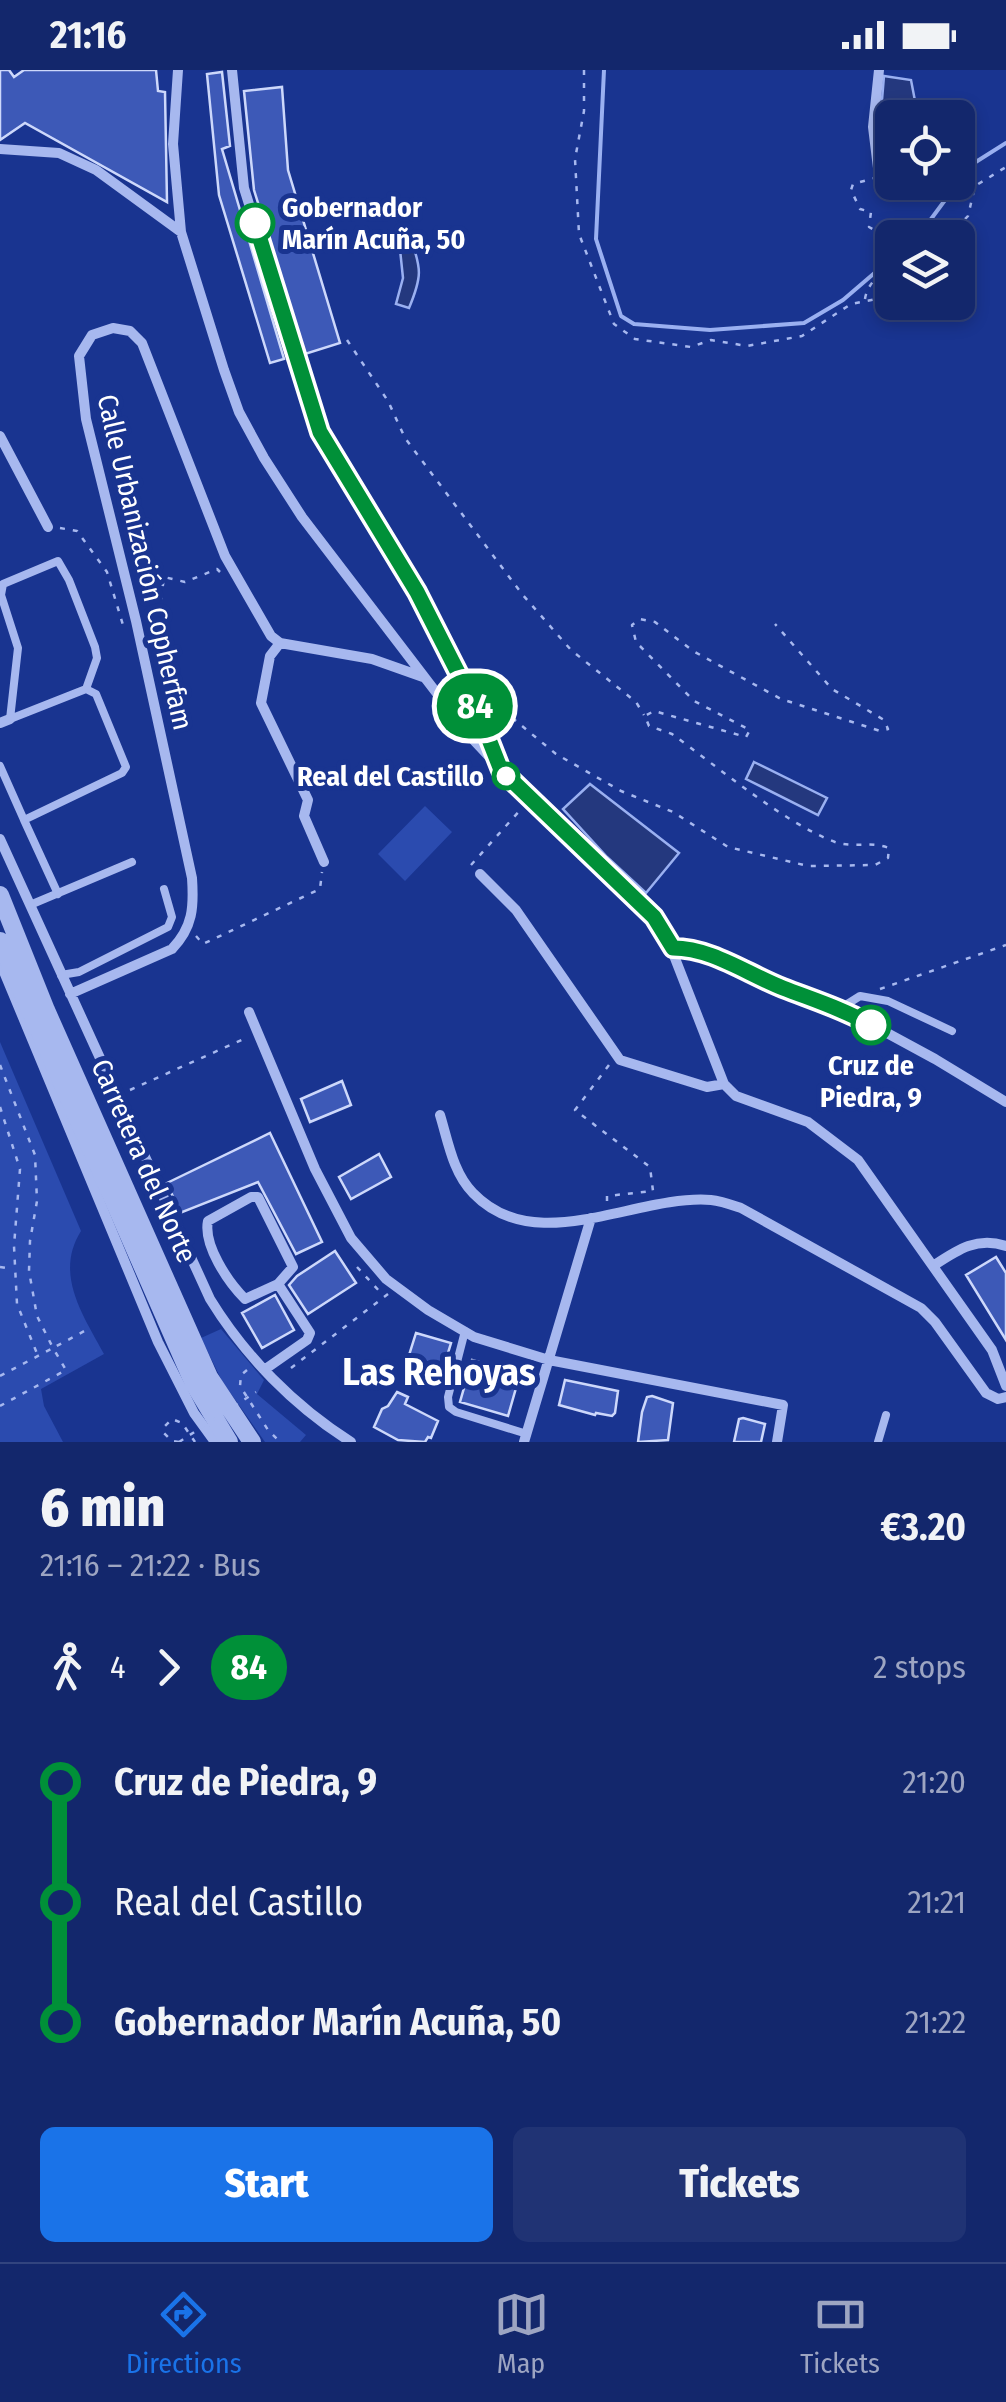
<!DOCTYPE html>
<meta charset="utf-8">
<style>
:root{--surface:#13276c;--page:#203374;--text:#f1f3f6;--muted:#9da5c2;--line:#32447f;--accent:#1a73e8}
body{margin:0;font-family:"Fira Sans Condensed",sans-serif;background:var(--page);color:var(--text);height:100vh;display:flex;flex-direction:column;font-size:38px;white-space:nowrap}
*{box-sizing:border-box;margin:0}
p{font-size:32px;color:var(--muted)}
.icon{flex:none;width:55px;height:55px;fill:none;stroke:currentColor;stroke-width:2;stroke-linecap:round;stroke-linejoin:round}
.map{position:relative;height:1372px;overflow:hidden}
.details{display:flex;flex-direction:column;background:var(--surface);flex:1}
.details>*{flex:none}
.badge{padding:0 20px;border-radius:32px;font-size:35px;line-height:65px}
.fabs{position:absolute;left:875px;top:30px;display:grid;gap:20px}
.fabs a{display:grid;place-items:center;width:100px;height:100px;border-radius:15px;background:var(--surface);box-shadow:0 5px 15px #0003,0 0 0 2px var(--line);font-size:50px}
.map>.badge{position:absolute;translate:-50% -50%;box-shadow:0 0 0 5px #fff}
.legs{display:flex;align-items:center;gap:15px;height:110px;padding:0 40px;font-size:32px}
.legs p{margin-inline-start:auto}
.overview{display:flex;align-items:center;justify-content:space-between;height:170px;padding:0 40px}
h1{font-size:55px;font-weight:800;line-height:75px}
.action{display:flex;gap:20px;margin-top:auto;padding:20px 40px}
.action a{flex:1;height:115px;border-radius:15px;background:var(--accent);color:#fff;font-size:40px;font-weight:800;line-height:115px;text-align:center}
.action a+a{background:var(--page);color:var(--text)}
ul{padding:0 40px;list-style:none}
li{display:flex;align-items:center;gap:35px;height:120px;font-size:38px}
li i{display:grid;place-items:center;width:15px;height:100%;margin:0 12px;background:currentColor}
li i::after{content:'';width:25px;height:25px;margin:-12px;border:8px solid;border-radius:50%;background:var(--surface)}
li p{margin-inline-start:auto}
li:first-child i{background:linear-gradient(#0000 50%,currentColor 0)}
li:last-child i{background:linear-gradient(currentColor 50%,#0000 0)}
.status{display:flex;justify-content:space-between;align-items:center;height:70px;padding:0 50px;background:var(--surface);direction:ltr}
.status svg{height:28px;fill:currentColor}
.tabs{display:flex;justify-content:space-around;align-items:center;height:140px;border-top:2px solid var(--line);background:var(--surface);font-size:28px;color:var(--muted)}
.tabs a{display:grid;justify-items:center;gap:5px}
.tabs .current{color:var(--accent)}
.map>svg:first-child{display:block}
.green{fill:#2b4baf}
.water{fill:#24387e;stroke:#9ab0f1;stroke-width:2.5}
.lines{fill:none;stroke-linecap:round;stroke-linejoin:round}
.stream{stroke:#9ab0f1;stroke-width:4}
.building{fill:#3d59b7;stroke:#cdd8fb;stroke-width:2.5}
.path{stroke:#a7b8ef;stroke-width:2.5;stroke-dasharray:5 8;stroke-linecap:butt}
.service{stroke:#a7b8ef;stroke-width:8}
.minor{stroke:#a7b8ef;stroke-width:10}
.tertiary{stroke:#a7b8ef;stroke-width:18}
.path-bridge{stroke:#a7b8ef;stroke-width:2.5;stroke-dasharray:5 8;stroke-linecap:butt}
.line-1-casing{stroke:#fff;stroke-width:22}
.line-1{stroke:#009038;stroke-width:15}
.stop-1-dot{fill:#fff;stroke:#009038;stroke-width:5}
.labels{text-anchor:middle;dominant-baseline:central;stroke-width:10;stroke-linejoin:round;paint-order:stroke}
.stop-label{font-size:28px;font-weight:bold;fill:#fff;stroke:#193490;text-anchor:start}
.street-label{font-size:28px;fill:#fff;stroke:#193490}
.district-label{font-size:38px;font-weight:bold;fill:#fff;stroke:#193490}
</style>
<div class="status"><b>21:16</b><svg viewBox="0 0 49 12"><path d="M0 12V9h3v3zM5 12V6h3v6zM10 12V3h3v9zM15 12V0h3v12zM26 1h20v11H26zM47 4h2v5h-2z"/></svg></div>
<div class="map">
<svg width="1006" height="1372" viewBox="0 0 1006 1372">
<rect width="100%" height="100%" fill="#193490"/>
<path class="green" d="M425,736L452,762L405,811L378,784Z
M0,972L81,1161C54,1204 83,1245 104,1284L41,1319L44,1336L63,1372H0Z
M221,1259L264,1310L257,1324L306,1365L300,1372H265L222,1311L201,1268Z"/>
<path class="water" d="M884,6L911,10L916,36L909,47L892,48V54H880Z
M410,167C422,199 422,207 409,238L396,234L403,208L399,170Z
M754,692L827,728L818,745L746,709Z
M590,714L679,783L646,823L607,787L563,739Z"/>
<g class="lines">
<path class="stream" d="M604,0L596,169L621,246L634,254L710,260L804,253L843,230L892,188
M917,168L971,95L1006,73"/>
</g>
<path class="building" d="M0,0H9L14,7L24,0H156L158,21L165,22L167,132L25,53L0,70Z
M222,2L230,76L222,79L284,289L270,293L219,125L207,4Z
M282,17L288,100L340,273L305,284L254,120L244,21Z
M342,1011L351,1035L310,1052L301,1029Z
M270,1063L322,1172L296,1184L258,1112L180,1143L167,1113Z
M379,1084L391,1107L351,1129L339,1107Z
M335,1181L356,1213L308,1244L289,1215L297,1206Z
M996,1187L1006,1203V1270L966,1205Z
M275,1225L294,1260L262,1278L242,1243Z
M416,1263L451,1273L440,1309L405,1298Z
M472,1290L520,1304L508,1346L460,1332Z
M565,1310L618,1321L615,1343L612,1346L596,1343L595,1345L559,1335Z
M397,1322L408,1327L405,1334L438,1351L431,1368L428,1367L425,1372L398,1370L374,1357L382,1339L388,1336Z
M652,1326L673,1333L668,1370L638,1372L642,1342L647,1327Z
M743,1348L765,1354L761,1372H734L739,1349Z"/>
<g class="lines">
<path class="path" d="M584,0V41L575,89L579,164L614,254L635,269L691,277L711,270L747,276L802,266L851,234L892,226
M947,168L968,146L975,116L1006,97
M865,229C867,215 877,209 881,198C884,187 879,173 878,162L869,157L871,142L860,139L851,120L853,114L875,108
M347,270L388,331L405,368L522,524L571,580L636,632L644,645
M60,458L77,461L107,502L123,555L126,554
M153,571L161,589L165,582L151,538L160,537L164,507L185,512L217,499L220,502
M482,623L556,684L621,721L673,742L728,777L808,796L875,795L888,788L889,778C871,771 853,778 835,772C784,753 718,697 672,664L649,656L645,646L654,641L746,667L750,660L694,631L636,572L632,555L640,549L655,552L693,581L781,629L880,661L888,659L884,650L832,619L775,554
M471,795L522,738
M196,866L203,874L320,819L322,802
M880,919L1006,875
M0,995L35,1085L37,1131L30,1171L29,1201L37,1246L53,1278L90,1258
M130,1020L246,968
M0,1037L20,1099L14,1176L17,1234L38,1286
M607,1131V1126L653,1121L650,1097L575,1040L609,995
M0,1197L12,1199
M357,1197L382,1224
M291,1298L388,1224
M247,1300L241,1305L240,1316L268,1360L280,1372
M0,1306L53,1278L66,1300L0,1336
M179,1372L172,1371L164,1363V1357L172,1349L182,1353L195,1372"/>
<path class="service" d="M10,649L18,578L1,525L3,514L58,491L69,510L95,577L97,588L86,619
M0,696L24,750L122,703L126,697L96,624L86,619L10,649
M24,750L58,824
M30,835L132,792
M61,905L79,902L168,857L172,847L164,819
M841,938L860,926L888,931L952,961
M465,1261L448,1327L449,1337L456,1342L527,1364
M878,1372L886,1345"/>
<path class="minor" d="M178,0L173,74L181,162L224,300L239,342L264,388L302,447L468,664L530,730L664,860L724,1014L736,1026L808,1052L858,1090L992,1280L1006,1316
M232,0L244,118L320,363L417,522L479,645L497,690
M0,79L59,83L96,100L181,162
M878,98L873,57L879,0
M0,366L48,457
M280,573L270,586L261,633L308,730L304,746L324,792
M0,653L10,649
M0,769L210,1229C245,1286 294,1336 351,1372
M480,804L516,840L620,990L707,1017L724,1014
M673,878H695L783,918L841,938L935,989L1006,1032
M2,897L158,1272L194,1343L215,1372
M70,924L172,879C193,857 194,837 192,808L136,551L86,349L79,286L92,265L113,258L130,261L142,273L225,486L271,566L280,573L372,589L423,607
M249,942L315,1099L351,1168L386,1209L428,1240L474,1267L549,1290L783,1335L777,1372
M440,1045C448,1071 453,1103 473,1123C536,1189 635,1124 711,1130C721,1131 732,1135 741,1138L921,1238L935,1252L986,1323L998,1329L1006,1327
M933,1196C957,1180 977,1166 1006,1176
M264,1300L307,1270L310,1263L278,1214L245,1229C228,1212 203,1175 208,1151L251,1127H258L293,1197L278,1214
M524,1372L591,1148"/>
<path class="tertiary" d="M0,825L46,940L209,1307L252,1372
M0,871L194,1314L229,1372"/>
<path class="path-bridge" d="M179,1372L256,1322"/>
</g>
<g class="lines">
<defs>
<path id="line-1" d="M255,153L320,362L417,522L479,644L501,700L654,847L673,878C712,878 747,904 783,918C814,930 843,939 871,955"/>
</defs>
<use href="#line-1" class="line-1-casing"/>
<use href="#line-1" class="line-1"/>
</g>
<g class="stop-1-dot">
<circle cx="255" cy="153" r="18"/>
<circle cx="506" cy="706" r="12"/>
<circle cx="871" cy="955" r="18"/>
</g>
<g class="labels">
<g class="stop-label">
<text x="282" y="137">Gobernador<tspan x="282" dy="32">Marín Acuña, 50</tspan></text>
<text x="484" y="706" text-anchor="end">Real del Castillo</text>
<text x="871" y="995" text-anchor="middle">Cruz de<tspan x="871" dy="32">Piedra, 9</tspan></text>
</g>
<g class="street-label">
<text transform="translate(145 492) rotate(77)">Calle Urbanización Copherfam</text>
<text transform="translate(144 1091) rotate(66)">Carretera del Norte</text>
</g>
<g class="district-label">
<text x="439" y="1302">Las Rehoyas</text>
</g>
</g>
</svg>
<div class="fabs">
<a><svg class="icon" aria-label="locate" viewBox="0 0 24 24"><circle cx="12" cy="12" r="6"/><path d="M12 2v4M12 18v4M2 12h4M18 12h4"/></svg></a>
<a><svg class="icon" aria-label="layers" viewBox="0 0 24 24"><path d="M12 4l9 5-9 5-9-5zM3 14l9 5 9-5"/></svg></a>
</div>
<b class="badge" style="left:475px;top:636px;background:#009038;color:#fff">84</b>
</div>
<section class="details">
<div class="overview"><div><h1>6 min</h1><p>21:16 – 21:22 · Bus</p></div><b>€3.20</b></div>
<div class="legs"><svg class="icon" aria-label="walk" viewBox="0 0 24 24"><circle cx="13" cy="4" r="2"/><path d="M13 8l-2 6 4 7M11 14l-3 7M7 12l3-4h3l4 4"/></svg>4<svg class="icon" aria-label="forward" viewBox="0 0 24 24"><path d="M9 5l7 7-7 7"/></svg><b class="badge" style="background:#009038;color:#fff">84</b><p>2 stops</p></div>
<ul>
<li><i style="color:#009038"></i><b>Cruz de Piedra, 9</b><p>21:20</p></li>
<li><i style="color:#009038"></i><span>Real del Castillo</span><p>21:21</p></li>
<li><i style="color:#009038"></i><b>Gobernador Marín Acuña, 50</b><p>21:22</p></li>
</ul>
<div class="action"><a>Start</a><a>Tickets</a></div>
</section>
<nav class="tabs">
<a class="current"><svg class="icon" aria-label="directions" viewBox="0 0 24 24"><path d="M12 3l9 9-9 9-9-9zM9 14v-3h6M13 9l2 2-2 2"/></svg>Directions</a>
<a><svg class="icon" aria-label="map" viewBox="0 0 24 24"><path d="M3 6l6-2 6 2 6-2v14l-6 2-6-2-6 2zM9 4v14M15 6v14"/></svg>Map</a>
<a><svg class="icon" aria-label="tickets" viewBox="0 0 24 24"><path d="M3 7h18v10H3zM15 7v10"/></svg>Tickets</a>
</nav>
